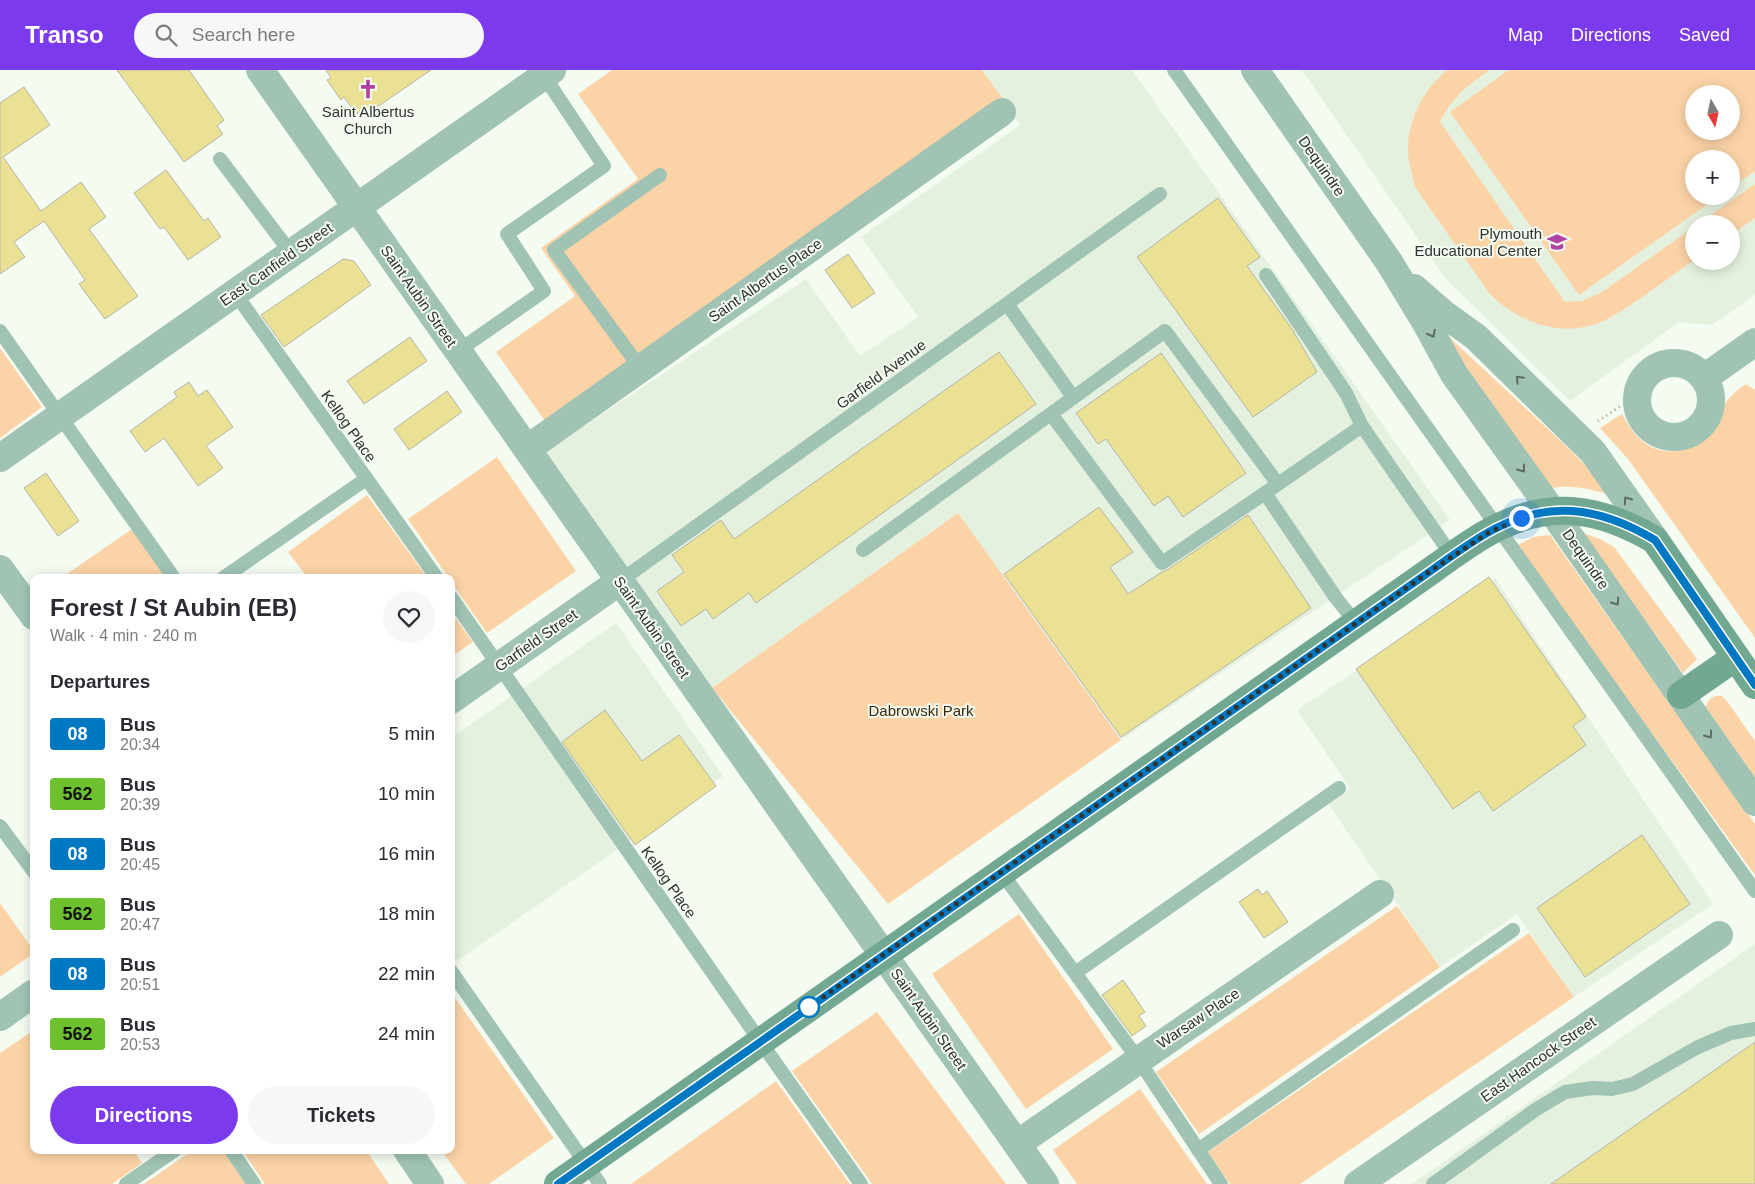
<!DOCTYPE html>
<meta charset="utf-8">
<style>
:root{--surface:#fff;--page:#f7f7f7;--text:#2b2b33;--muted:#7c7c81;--accent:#7c3aed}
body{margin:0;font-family:Arial,sans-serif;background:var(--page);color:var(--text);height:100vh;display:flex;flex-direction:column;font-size:19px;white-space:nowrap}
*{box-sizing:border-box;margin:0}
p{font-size:16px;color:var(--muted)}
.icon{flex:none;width:28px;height:28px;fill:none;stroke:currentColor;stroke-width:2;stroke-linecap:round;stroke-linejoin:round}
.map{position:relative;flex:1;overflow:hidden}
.details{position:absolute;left:30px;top:504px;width:425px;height:580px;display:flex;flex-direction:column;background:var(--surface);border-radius:10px;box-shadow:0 2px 12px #0003}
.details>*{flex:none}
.badge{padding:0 10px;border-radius:4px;font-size:18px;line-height:32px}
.needle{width:32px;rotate:171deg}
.buttons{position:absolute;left:1685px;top:15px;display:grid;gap:10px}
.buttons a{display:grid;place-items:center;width:55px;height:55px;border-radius:50%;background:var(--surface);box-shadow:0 2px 12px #0003;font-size:25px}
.you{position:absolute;width:25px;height:25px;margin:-12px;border:4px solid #fff;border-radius:50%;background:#1a73e8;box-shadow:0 0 0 8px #1a73e833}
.map>.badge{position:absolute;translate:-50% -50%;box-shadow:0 0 0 2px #fff}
h2{padding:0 20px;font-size:19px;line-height:45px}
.round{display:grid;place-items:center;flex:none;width:52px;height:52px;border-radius:26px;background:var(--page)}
.summary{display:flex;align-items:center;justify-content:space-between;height:85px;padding:0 20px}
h1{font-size:24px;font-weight:800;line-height:38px}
.button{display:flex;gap:10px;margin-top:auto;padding:10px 20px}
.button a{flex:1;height:58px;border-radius:30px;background:var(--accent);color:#fff;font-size:20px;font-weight:800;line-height:58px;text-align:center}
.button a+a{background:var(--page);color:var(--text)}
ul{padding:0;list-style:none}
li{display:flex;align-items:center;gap:15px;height:60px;padding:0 20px}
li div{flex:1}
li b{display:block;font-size:19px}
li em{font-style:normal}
li .badge{min-width:55px;font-weight:700;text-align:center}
header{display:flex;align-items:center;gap:30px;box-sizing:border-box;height:70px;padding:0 25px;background:var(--accent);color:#fff}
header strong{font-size:24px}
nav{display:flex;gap:28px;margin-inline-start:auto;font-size:18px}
.search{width:350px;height:45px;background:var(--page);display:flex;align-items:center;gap:12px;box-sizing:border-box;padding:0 18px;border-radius:28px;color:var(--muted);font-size:19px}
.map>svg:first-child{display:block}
.built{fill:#e5f1df;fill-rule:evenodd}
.green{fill:#fbd3a7;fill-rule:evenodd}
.building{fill:#ebe195;stroke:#b5b4a8}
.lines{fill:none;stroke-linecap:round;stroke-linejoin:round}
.path{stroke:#a2a79f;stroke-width:3;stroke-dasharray:1 4;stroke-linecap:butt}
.service{stroke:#a0c3b4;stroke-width:14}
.minor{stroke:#a0c3b4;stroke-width:28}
.tertiary{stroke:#a0c3b4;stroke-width:28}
.secondary{stroke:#72a892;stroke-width:28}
.oneway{stroke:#5d6d64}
.line-casing{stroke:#fff;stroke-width:11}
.line{stroke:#0079c2;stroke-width:8}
.walk{stroke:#30332f;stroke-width:5;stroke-dasharray:0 9}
.stop-dot{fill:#fff;stroke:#0079c2;stroke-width:2.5}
.labels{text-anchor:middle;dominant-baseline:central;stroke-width:4;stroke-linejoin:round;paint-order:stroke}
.poi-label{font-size:15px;fill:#30332f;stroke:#f4fbf0}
.street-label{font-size:15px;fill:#30332f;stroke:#f4fbf0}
.park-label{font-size:15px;fill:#3e280e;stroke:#f4fbf0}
</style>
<header>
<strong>Transo</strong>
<div class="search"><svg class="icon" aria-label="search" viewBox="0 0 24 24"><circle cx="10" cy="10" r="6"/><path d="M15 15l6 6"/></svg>Search here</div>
<nav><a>Map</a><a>Directions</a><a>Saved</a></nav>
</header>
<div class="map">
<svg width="1755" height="1114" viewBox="0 0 1755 1114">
<rect width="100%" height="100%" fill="#f4fbf0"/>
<path class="built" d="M982,0H1132L1450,450L1121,670L958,443L712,618L546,381L806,209L860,286L918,247L861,167L1020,55Z
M1302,0H1755V225L1712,255L1679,252L1570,331L1445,208ZM1694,24H1731V61H1694ZM1694,89H1731V126H1694ZM1694,154H1731V191H1694Z
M1495,508L1713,834L1574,927L1517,844L1440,897L1327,732L1350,718L1297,640Z
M616,553L723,706L457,891L451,883V668Z
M1755,874V1114H1412Z"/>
<path class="green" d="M612,0H982L1002,28L545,351L496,282L575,226L541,178L638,109L578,24Z
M1448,0H1490C1467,16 1452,27 1440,52L1565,232L1582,231L1602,222L1694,157V190C1667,209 1640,230 1611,247C1570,271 1520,255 1489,223L1415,117C1412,104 1407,88 1408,74C1410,47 1425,16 1448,0Z
M1509,0H1755V101L1731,118V89H1694V126H1719L1579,225L1450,42ZM1694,24H1731V61H1694Z
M1755,114V148L1731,165V154H1698Z
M1444,265H1447L1565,375L1592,402L1607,421L1604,423C1586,418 1570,415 1551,418Z
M0,278L42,337L0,368Z
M1746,314L1755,320V568L1628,389L1600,358L1622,344C1636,370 1654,388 1686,379C1697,376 1707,369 1714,360C1720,351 1721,340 1726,332C1732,324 1739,319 1746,314Z
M497,387L576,501L487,563L451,512V508L448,507L408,449Z
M367,425L427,507H307L288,482Z
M958,443L1121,670L888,834L712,618Z
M132,459L165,507L61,508Z
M1583,463L1600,469L1614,477L1697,589L1683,603Z
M1550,465L1755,754V805L1516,476L1533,467Z
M451,542L473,572L451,587Z
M1716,626H1722L1727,631L1755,671V708L1706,637C1707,631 1710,628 1716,626Z
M0,833L34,881V883L0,907Z
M1397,836L1440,897L1199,1064L1156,1002Z
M1019,844L1113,979L1026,1039L932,904Z
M1529,863L1574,927L1300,1114H1230L1208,1082Z
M451,922L554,1068L489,1114H466L441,1080H451Z
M877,942L1006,1114H872L792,1001Z
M34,960V1080H133L142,1093L112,1114H0V983Z
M776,1011L850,1114H631Z
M1140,1019L1207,1114H1077L1053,1080Z
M193,1080H223L246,1114H144Z
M242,1080H366L389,1114H265Z"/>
<path class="building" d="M117,0H189L224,50L217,56L223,64L184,92Z
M326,0H431L364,46L360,42L356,44L344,27L341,30L327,10L331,8Z
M24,17L50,55L3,87L41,141L81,112L106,147L89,159L138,226L105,249L79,214L85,210L44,151L14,172L25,187L0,204V33Z
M166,100L204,151L208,148L221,167L188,190L164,157L160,159L134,123Z
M1218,128L1260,187L1247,196L1292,259L1317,302L1253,347L1137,187Z
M848,184L875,223L852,238L825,200Z
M343,189L354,191L371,215L284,277L261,245Z
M410,267L427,291L364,334L347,311Z
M999,282L1036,334L756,533L749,523L713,549L706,539L681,556L657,521L684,502L672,485L721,450L734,469Z
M1161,283L1246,403L1183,447L1168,426L1154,436L1106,369L1098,374L1076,343Z
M189,312L198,326L207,320L233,357L206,376L223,398L198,416L164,368L145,382L130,361L177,327L174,322Z
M447,321L462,342L409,380L394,359Z
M46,403L79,451L58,466L24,418Z
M1099,437L1133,482L1110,497L1128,524L1162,502L1167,500L1248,445L1311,538L1121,667L1004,504Z
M1489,507L1586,647L1573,656L1586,675L1493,741L1479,721L1453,739L1356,599Z
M605,640L642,691L679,665L716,716L635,775L562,672Z
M1642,765L1690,834L1585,907L1537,838Z
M1258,819L1262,825L1267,821L1288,852L1264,868L1239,832Z
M1123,910L1145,942L1139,946L1146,956L1132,966L1102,925Z
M1755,972V1114H1551Z"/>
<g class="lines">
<path class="path" d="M1598,351L1622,335L1637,331"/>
<path class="service" d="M1174,0L1755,821
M220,89L291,183
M1266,205L1346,323L1362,356
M235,223L437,508
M1007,234L1073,327
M0,261L174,508
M458,281L544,221L507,164L604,96L544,6
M641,299L554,180L660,105
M1051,344L1162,493L1265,423
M863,480L1165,261L1278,414
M223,508L366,409
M620,511L1160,124
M451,527L760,971L861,1114
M1356,553L1336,528L1265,423L1278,414L1362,356L1452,486
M0,756L34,802
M1001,802L1138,989L1221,1114
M451,901L600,1114
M1075,903L1339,718
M231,1080L254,1114
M1198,1080L1513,860
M126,1114L175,1080
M1433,1114L1535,1040L1565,1022L1593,1018L1612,1019L1633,1014L1698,977L1731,963L1755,959"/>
<path class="minor" d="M260,0L1045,1114
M1637 330a37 37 0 1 1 74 0a37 37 0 1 1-74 0Z
M1704,308L1755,272
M527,379L1002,42
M0,388L552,0
M0,499L34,546
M451,630L620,511
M0,947L34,923
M1017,1074L1380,824
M407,1080L430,1114
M1358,1114L1719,865"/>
<path class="tertiary" d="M1255,0L1389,192L1426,253L1454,304L1552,441L1755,732
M1414,218L1444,244L1476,267L1593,382L1655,470"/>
<path class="secondary" d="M1681,625L1736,587
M558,1114L1432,500C1450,487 1468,474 1487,463C1547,429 1597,436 1655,470L1755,615"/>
</g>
<defs><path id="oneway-chevron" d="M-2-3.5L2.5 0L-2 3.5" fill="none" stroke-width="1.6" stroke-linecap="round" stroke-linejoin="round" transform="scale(1.25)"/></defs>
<g class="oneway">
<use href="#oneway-chevron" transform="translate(1432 264) rotate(63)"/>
<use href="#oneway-chevron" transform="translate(1519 309) rotate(-135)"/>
<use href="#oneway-chevron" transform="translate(1522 399) rotate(54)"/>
<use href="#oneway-chevron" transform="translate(1627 430) rotate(-125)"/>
<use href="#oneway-chevron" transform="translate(1616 532) rotate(55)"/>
<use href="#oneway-chevron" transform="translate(1709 665) rotate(55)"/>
</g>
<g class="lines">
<defs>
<path id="line" d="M558,1114L1432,500C1450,487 1468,474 1487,463C1547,429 1598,436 1655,470L1755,615"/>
</defs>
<use href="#line" class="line-casing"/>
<use href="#line" class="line"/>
<path class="walk" d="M809,937L1432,500L1488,463L1521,448"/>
</g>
<defs>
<symbol id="church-bare" viewBox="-9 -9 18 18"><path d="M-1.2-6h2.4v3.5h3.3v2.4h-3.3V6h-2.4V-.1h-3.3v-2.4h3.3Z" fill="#ae44a6" stroke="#f4fbf0" stroke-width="2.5" paint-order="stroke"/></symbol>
<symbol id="school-bare" viewBox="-9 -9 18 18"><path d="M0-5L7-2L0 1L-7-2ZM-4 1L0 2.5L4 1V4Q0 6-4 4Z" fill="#ae44a6" stroke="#f4fbf0" stroke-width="2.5" paint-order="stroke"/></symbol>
</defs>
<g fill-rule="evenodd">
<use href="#church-bare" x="354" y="5" width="28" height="28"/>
<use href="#school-bare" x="1543" y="158" width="28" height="28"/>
</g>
<circle class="stop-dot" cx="809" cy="937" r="10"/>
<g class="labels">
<g class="poi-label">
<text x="368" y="41">Saint Albertus<tspan x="368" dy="17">Church</tspan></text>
<text x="1542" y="163" text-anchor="end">Plymouth<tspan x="1542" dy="17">Educational Center</tspan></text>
</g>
<g class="street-label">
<text transform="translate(1322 96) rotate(55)">Dequindre</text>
<text transform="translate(276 194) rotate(-35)">East Canfield Street</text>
<text transform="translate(765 210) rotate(-35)">Saint Albertus Place</text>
<text transform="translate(419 226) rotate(55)">Saint Aubin Street</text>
<text transform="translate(881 304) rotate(-36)">Garfield Avenue</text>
<text transform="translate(349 356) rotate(55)">Kellog Place</text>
<text transform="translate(1586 489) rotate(55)">Dequindre</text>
<text transform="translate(652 557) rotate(55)">Saint Aubin Street</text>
<text transform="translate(536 570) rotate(-35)">Garfield Street</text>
<text transform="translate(669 812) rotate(55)">Kellog Place</text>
<text transform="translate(1198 948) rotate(-34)">Warsaw Place</text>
<text transform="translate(929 949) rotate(55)">Saint Aubin Street</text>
<text transform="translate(1538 989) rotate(-35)">East Hancock Street</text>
</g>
<g class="park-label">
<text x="921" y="640">Dabrowski Park</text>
</g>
</g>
</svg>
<div class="buttons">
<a><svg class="needle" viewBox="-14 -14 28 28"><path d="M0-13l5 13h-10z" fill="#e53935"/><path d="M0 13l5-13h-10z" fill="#7c7c81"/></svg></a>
<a>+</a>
<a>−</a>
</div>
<div class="you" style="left:1521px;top:448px"></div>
<section class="details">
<div class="summary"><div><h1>Forest / St Aubin (EB)</h1><p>Walk · 4 min · 240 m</p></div><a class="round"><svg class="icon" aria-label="heart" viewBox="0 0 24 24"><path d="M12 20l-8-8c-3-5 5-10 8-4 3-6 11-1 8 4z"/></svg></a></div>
<h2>Departures</h2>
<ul>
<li><span class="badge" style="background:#0079c2;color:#fff">08</span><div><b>Bus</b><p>20:34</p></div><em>5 min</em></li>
<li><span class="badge" style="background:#6dc02e;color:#111">562</span><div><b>Bus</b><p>20:39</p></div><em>10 min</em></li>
<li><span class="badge" style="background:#0079c2;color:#fff">08</span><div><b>Bus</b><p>20:45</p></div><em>16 min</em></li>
<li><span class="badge" style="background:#6dc02e;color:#111">562</span><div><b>Bus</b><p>20:47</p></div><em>18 min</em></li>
<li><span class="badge" style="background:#0079c2;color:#fff">08</span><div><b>Bus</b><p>20:51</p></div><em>22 min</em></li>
<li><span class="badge" style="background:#6dc02e;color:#111">562</span><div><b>Bus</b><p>20:53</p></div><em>24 min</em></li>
</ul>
<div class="button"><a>Directions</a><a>Tickets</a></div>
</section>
</div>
